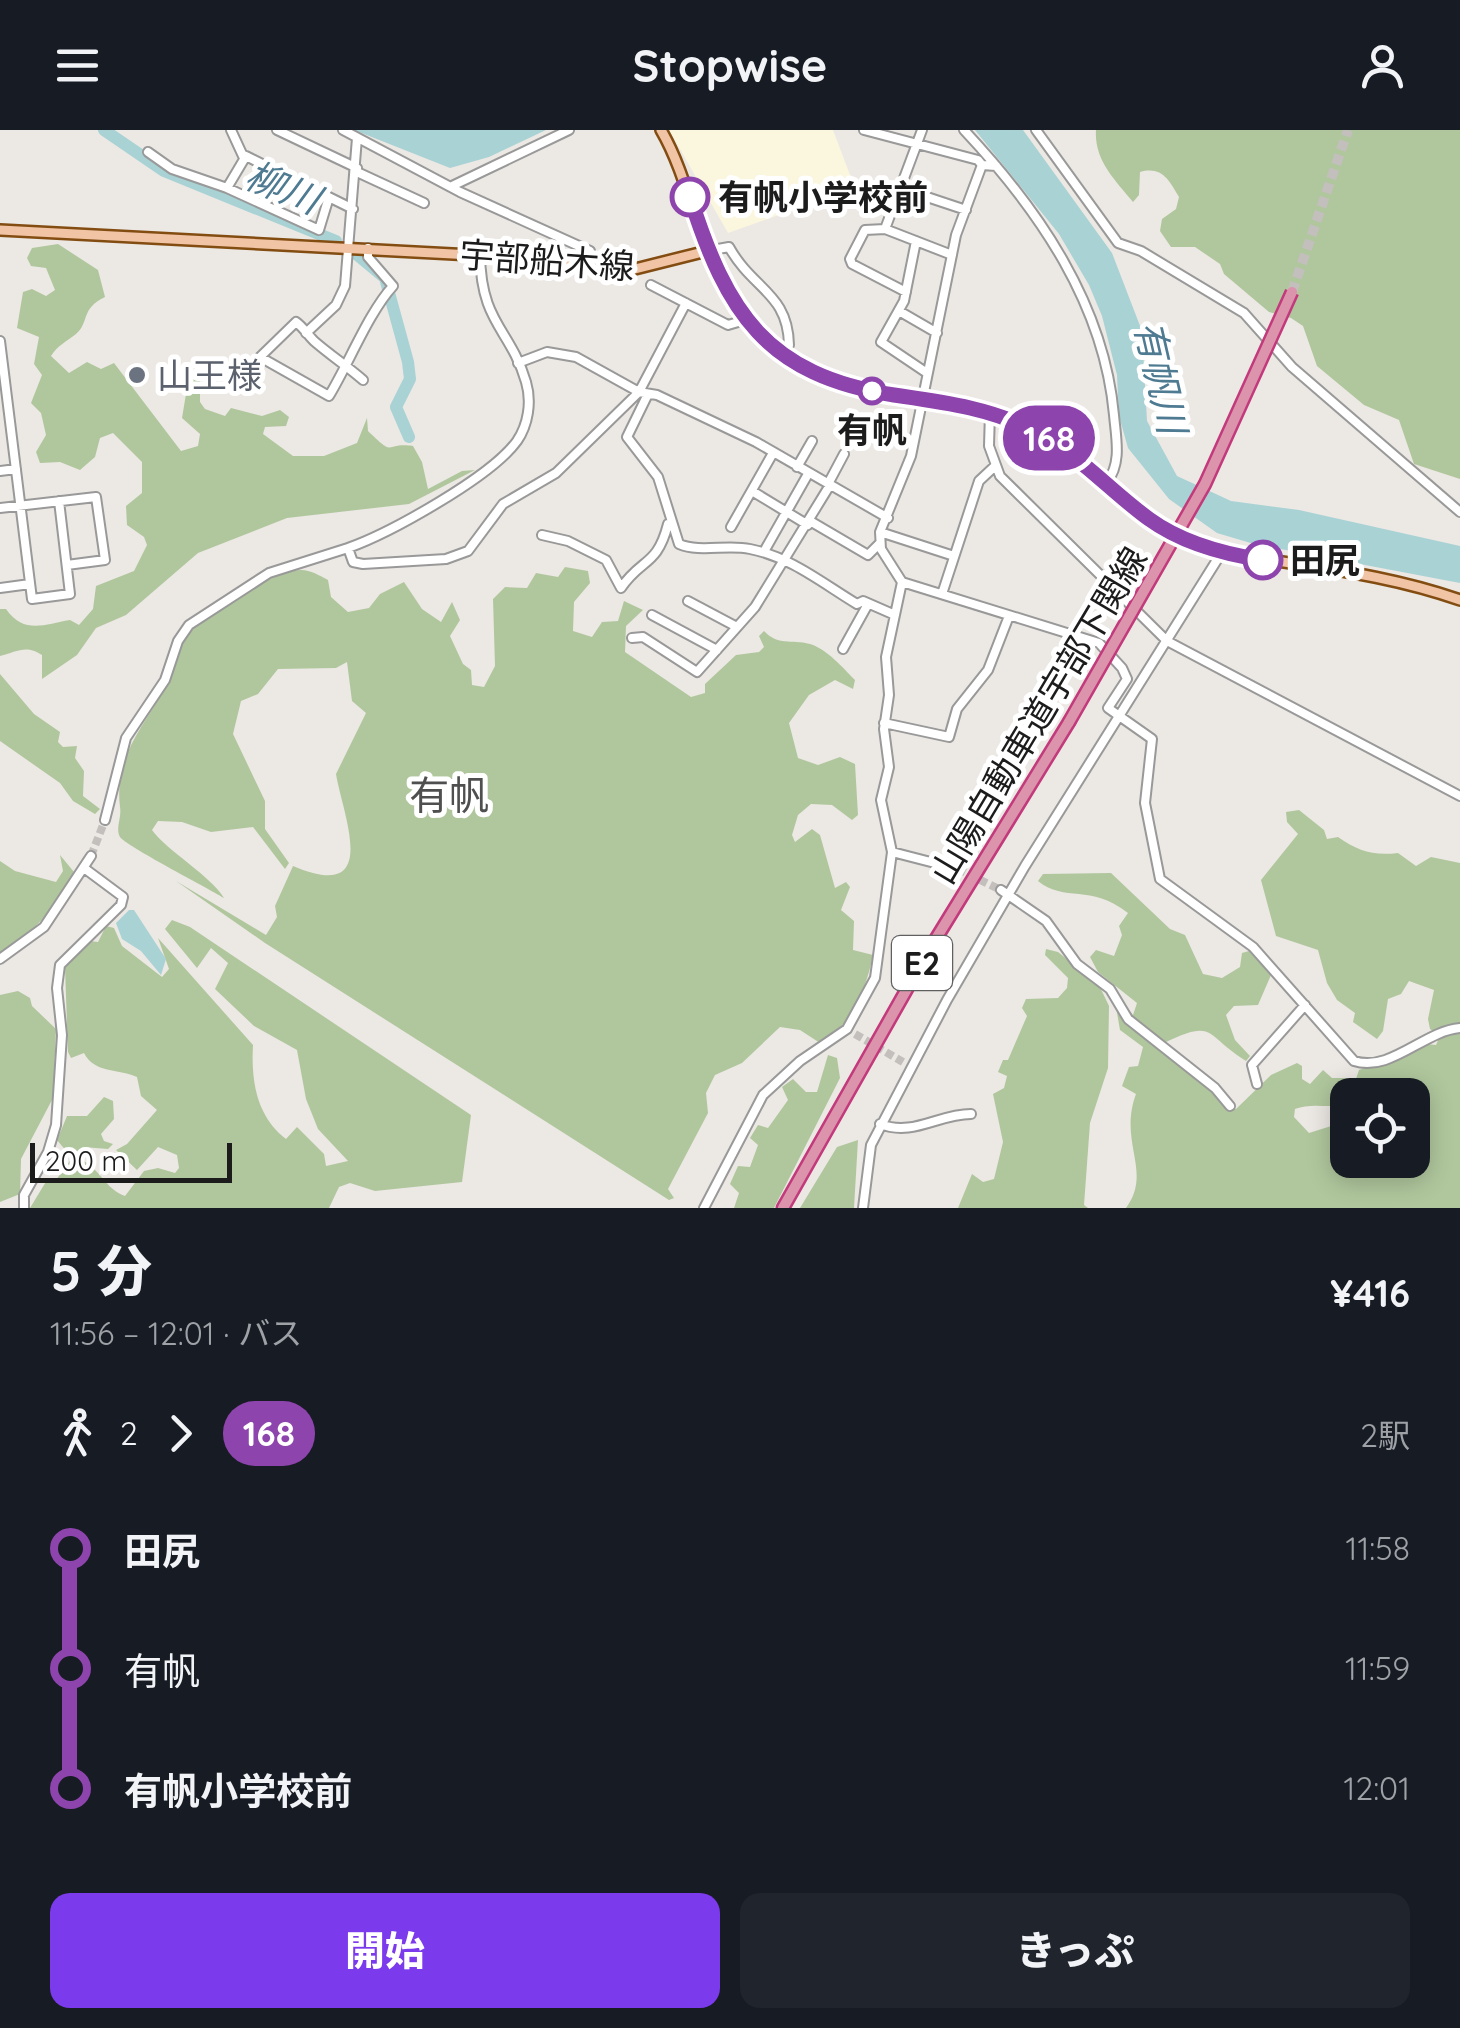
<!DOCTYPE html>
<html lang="ja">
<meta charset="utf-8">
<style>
:root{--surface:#171b24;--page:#20242c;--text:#f1f3f6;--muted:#9ea1a6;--accent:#7c3aed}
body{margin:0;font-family:Quicksand,"Noto Sans JP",sans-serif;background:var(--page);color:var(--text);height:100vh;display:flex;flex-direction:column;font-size:38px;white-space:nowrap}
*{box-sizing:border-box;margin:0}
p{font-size:32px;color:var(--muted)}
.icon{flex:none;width:55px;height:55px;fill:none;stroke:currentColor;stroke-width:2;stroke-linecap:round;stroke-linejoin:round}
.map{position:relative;height:1078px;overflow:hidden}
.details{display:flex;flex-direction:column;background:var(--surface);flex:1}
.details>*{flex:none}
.badge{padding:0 20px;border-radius:32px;font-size:35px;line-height:65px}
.controls{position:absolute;left:1330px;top:948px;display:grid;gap:20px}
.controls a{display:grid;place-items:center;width:100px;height:100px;border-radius:20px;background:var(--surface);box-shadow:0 5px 25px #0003;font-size:50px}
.scale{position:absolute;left:30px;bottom:25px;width:202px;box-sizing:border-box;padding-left:10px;border:5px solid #1c1c1c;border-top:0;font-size:28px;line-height:35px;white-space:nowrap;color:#1c1c1c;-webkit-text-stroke:8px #fff;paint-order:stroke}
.map>.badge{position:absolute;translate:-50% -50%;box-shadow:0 0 0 5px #fff}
.legs{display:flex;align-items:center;gap:15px;height:110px;padding:0 50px;font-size:32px}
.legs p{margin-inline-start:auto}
.headline{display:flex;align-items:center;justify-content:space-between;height:170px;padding:0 50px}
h1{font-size:55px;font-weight:800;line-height:75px}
.button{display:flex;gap:20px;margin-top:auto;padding:20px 50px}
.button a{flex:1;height:115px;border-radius:20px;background:var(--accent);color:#fff;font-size:40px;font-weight:800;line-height:115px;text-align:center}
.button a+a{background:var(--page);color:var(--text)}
ul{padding:0 50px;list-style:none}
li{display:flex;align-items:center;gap:35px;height:120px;font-size:38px}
li i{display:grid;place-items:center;width:15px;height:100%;margin:0 12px;background:currentColor}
li i::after{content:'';width:25px;height:25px;margin:-12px;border:8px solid;border-radius:50%;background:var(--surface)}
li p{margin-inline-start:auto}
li:first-child i{background:linear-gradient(#0000 50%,currentColor 0)}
li:last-child i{background:linear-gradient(currentColor 50%,#0000 0)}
header{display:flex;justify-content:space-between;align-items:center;height:130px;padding:0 50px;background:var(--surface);font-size:45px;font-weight:800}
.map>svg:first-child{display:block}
.education{fill:#fbf6de}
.forest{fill:#b0c79d;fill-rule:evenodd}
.water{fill:#a9d2d5}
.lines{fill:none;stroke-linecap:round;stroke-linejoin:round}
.river{stroke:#a9d2d5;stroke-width:12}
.minor-tunnel{stroke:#c2bfbc;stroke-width:8;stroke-dasharray:8 4;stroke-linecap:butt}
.highway-tunnel{stroke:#c2bfbc;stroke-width:10;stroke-dasharray:10 5;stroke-linecap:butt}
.minor-casing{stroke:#999;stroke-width:12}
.major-casing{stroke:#834d12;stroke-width:14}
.highway-casing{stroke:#c2397c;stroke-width:15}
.minor{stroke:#fff;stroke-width:8}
.major{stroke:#f0c4a5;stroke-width:9}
.highway{stroke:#db94ac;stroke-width:10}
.highway-bridge-casing{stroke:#c2397c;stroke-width:15;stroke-linecap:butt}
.highway-bridge{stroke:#db94ac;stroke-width:10}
.line-1-casing{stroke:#fff;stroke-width:22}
.line-1{stroke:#8e44ad;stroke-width:15}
.stop-1-dot{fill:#fff;stroke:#8e44ad;stroke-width:5}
.worship-dot{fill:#6b7280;stroke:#fff;stroke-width:4}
.labels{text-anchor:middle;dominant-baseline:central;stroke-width:10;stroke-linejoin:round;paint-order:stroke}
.shield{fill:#fff;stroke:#606060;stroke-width:2.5}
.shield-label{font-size:32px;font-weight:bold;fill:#1c1c1c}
.stop-label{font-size:35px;font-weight:bold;fill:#1c1c1c;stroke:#fff;text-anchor:start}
.street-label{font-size:35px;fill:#1c1c1c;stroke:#fff}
.worship-label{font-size:35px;fill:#5b616d;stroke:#fff;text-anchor:start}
.water-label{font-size:38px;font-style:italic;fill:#4e7a92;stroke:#fff}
.quarter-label{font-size:40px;fill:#4f4f4f;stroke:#fff}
</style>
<header><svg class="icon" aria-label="menu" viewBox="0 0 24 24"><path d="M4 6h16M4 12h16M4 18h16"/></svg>Stopwise<svg class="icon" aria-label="person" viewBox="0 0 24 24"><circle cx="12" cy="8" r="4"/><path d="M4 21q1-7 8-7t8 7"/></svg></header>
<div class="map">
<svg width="1460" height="1078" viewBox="0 0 1460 1078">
<rect width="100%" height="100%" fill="#ece8e4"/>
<path class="education" d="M669,0H833L855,58L728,103Z"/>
<path class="forest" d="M1096,0H1460V349L1414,334L1399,290L1364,275L1317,236L1303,196L1291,188L1269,182L1224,144L1220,134L1195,117H1171L1160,101L1162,89L1176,79L1179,67C1169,50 1162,36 1140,42L1139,65L1133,72C1115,50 1094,30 1096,0Z
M58,114L98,140L105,167C80,179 90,192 76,204C66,212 58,215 51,226L69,243L87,232L101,239L114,233L181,321L198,316L200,304L182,288L190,240L200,247V272L205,279L225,286L231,278L262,286L280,280L289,287L286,296L265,297L263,304L293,326H324L357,313L367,288L368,301C397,329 383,312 413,316L422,332L428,359L462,341L475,340L409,374L287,388L198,423L126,485L96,498L77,525L42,549V525C26,514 16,522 0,526V479H6C24,505 45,494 70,490L79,495L93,479L96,456L134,441L147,415L144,407L127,395L126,376L142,363V332L113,303L100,308L95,327L80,340L60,332L40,333L36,322L46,305L41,283L31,273L42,245L34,234L39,207L17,198L23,162L32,159L46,166L55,160L46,138L31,136L27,128L32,118Z
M565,437L588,441L590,453L574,472L573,501L592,507L602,492L618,491L624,471L643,480L626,496L625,522L691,567L705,563V554L736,525L759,522L764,517L759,506L764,501C778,516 791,509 810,514C827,519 843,538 855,550L853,559L835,550L809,565L789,593L798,628L818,635L840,627L855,634L858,685L852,690L832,675L811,674L798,685L792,705L795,712L812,699L820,705L835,758L846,752L850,757L841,780L854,791L853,820L873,825C866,860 851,896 820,913L800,900L780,897L742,933L715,945L706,963L708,983L668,1059L674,1068L669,1070L265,813L176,751L266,805L277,787L275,776L293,736C382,774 343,686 336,644L366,583L352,571L347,532L336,538L278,539L258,564L241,571L233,604L265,671V699L289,733L285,739L253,697L211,702L182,692L158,691L152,700C166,720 211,746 224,768C206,757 126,716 120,707C115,698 122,688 120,677C114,628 141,600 164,560C175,540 178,514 193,498C217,473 265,443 299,440C309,439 319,445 328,450L331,467L348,482L369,478L380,464L404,452L422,479L441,492L452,472L460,490L450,506L463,534L471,540L472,555L484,557L495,536L493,469L505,457L527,458L536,443L558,447Z
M0,544L34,584L60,602L58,612L63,617L77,616L75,628L84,641L83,666L100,679L95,684L73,671L60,653L0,611Z
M1299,680L1324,700L1327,709L1338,707C1358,721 1373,726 1398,723L1416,736L1431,727L1460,733V1078H1126C1153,1041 1118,1013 1136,964L1122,956L1129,937L1138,936L1143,917L1120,900L1116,877L1125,876L1133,885L1137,873L1098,842L1090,827L1096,820L1114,826L1122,805L1119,796L1128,783C1090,753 1065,773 1038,751L1043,744L1111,743L1170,799L1185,805L1203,844L1222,848L1240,837L1242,823L1249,821L1271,845L1258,875L1234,876L1226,885L1235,910L1250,926L1246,931C1204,905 1216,888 1164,913L1163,922L1212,960L1226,977L1236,979L1271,945L1297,933L1302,936V949L1310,954L1323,940L1332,948H1353V958L1359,940L1427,914L1436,915L1440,906L1430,899L1428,889L1434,860L1409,851L1401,864L1388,869L1383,901L1377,909L1353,892L1355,883L1337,870L1327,853L1318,820L1276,806L1261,750L1298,704L1287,692L1286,682ZM1376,951L1389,965H1412V1030H1348L1347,991L1309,1003L1294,987L1295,979C1312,972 1330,979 1347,974L1348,965H1371L1370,956Z
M60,725L74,742C56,778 34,803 0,823V731L15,741L56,752L63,741Z
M172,790L190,797L471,985L462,1052L375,1061L350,1053L339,1057L329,1078H30L47,1050H56L72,1028L57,1010L67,986H87L104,967L113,971L114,989L101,1004L104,1011L113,1014L108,1019L83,1017L79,1023L80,1029C100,1038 105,1059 125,1066L144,1041L158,1038L175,1043L179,1038L177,1025L158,1017L137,1040L116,1020L127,1014L157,980L141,966L137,947C117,938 95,944 84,923L71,928L68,922L65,838L90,811L98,812L106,796L114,798L122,816L162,847L169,839L158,808L253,915C251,950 256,986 286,1009L297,997L324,1024L326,1036L348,1031L318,999L306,969L297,920L254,896L215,859L228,833L211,818L197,838L165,799Z
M1046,819L1058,822L1099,855L1109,876L1108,938L1090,993L1084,1075L1088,1078H958L972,1044L983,1052L994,1049L1003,1012L993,964L1004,958L1007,946L998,942L1003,930H1008L1027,886L1022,878L1026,869L1058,868L1067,858L1068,848L1045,825Z
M18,861L30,868L32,876L56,899L53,968L21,1029L20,1064L0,1072V865Z
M828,925L837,928L840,948L774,1078H734L739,1063L730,1054L738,1036L750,1037L758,1015L750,1008L758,995L768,998L788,970L782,957L793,949L806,962H817Z
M858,1010L854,1078H800L837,1017Z"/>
<path class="water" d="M354,0H546L489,27L450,38Z
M975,0H1023L1112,123L1142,201L1147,291L1177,346L1231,371L1299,380L1460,416V453L1254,414L1217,403L1169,369L1128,318L1119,286L1117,245L1102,186L1089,155L1059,104Z
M129,780H134L166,829L161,845L141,821L122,809L116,793Z"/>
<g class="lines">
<path class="river" d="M104,0L164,41L336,111
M356,124L385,148L408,232L410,249L396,277L409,307"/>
<path class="minor-tunnel" d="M91,726L105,690
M958,739L1001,760
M855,904L903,932"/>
<path class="highway-tunnel" d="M1292,162L1348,0"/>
<defs>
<path id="minor" d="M231,0L243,26
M277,0L357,38
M343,0L460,62L590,121V137
M864,0L978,30L982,35
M964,0C1039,80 1104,174 1114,285C1116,308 1122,333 1107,352
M1036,0L1118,113L1141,121L1244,183L1292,237L1460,382
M148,22L172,39L227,58L319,100L329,67
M357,42L424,73
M452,56L569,0
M227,58L246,26L353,79
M900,58L966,80
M885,99L952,125
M916,111L904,171L881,212L927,243
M707,121L729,117C753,160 788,163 789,215
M651,155L728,195L745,190
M906,162L852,134L850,129L865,100L885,99L922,0
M899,181L937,203
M306,203L336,175L345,156L357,8
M0,211L32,469L70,464L59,371
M518,233L547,222L576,227L639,262L657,265L756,312L888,388
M363,250C347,236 330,225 314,211C307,204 303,197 296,192L260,227L329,266C349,233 369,182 393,156L368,127V118
M648,264L627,307L658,347L679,414C700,423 727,414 750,419C791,427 822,453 857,474L863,471L895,485
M990,282L989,316L1000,346L1167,511L1460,666
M797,337L812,311
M0,341L16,339
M828,354L844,324
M752,361L808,395
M0,378L96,367L105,430L67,435
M810,391L868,425L880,413
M731,397L773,323
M880,402L954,426
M542,405L568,411L606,430L621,458C641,428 657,437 668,394
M348,418C390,403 491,347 517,311C528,295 532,272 526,252C510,198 481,194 480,124
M766,418L808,344
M902,452L1099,513L1122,538L1127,549L1108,578L1152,609L1145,673L1160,749L1253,817L1354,931C1390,943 1424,901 1460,898
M0,458L30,454
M942,464L979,351L994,337
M688,471L737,497
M652,485L717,520
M632,508L643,507L697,542L755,477L830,355
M843,519L868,474
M884,593L949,607L957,579L988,540L1009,486
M105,690L126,608L165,550L178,511L189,495L269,443L348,418L353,432L363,434L446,429L468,421L503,374L556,343L639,262L686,173
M892,722L958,739
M1001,760L1046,791L1077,834L1110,859L1128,889L1215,958L1230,976
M0,829L44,797L91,726
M1257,954L1252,935L1305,875
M880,994C913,1007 938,984 971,984
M24,1078V1065L48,1022L56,995L62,905L57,858L60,835L121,775L123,767L84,738
M704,1078L763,965L800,931L847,899L875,848L892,722L881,670L889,637L884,599L889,565L886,527L902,452L881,419L880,402L911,326L956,105L982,35L996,36
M863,1078L871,1015L947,870L1025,736L1222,422"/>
<path id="major" d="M661,0C696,60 699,140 748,192C825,275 911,252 1005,288C1037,300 1071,319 1097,341C1126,367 1149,394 1186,410C1219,425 1254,428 1290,433C1347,441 1406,451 1460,470
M0,100L527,128L627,141L707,121"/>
<path id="highway" d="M783,1078L929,820L1069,592"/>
</defs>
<use href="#minor" class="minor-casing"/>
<use href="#major" class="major-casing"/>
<use href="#highway" class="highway-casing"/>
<use href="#minor" class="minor"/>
<use href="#major" class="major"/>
<use href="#highway" class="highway"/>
<defs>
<path id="highway-bridge" d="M1069,592L1205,354L1292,162"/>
</defs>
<use href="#highway-bridge" class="highway-bridge-casing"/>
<use href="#highway-bridge" class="highway-bridge"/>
</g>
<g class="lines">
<defs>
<path id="line-1" d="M690,67C727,183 766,245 894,265C942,272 991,278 1034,301C1079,324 1109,360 1149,389C1182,413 1223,424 1263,430"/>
</defs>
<use href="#line-1" class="line-1-casing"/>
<use href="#line-1" class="line-1"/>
</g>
<g class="stop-1-dot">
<circle cx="690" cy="67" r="18"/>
<circle cx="872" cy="261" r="12"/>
<circle cx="1263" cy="430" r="18"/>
</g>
<circle class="worship-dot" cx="137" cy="245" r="10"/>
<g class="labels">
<rect class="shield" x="892" y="806" width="60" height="54" rx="8"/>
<g class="shield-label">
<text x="922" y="833">E2</text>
</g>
<g class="stop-label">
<text x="718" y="67">有帆小学校前</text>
<text x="872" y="300" text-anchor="middle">有帆</text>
<text x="1290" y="430">田尻</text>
</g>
<g class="street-label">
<text transform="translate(547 130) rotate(4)">宇部船木線</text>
<text transform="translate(1038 585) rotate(-59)">山陽自動車道宇部下関線</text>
</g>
<g class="worship-label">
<text x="157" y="245">山王様</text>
</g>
<g class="water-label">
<text transform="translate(283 57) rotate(22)">柳川</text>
<text transform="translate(1161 247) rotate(77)">有帆川</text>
</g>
<g class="quarter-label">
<text x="449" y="665">有帆</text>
</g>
</g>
</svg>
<div class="controls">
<a><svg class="icon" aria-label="locate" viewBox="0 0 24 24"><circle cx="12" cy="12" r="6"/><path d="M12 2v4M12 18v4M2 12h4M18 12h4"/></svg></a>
</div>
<div class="scale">200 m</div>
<b class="badge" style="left:1049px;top:308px;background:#8e44ad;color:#fff">168</b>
</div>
<section class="details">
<div class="headline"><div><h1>5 分</h1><p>11:56 – 12:01 · バス</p></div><b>¥416</b></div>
<div class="legs"><svg class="icon" aria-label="walk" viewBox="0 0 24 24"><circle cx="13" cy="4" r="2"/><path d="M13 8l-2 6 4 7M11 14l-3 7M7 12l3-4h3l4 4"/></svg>2<svg class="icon" aria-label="forward" viewBox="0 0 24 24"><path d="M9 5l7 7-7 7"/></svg><b class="badge" style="background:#8e44ad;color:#fff">168</b><p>2駅</p></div>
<ul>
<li><i style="color:#8e44ad"></i><b>田尻</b><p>11:58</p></li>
<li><i style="color:#8e44ad"></i><span>有帆</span><p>11:59</p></li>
<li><i style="color:#8e44ad"></i><b>有帆小学校前</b><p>12:01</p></li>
</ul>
<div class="button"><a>開始</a><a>きっぷ</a></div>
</section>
